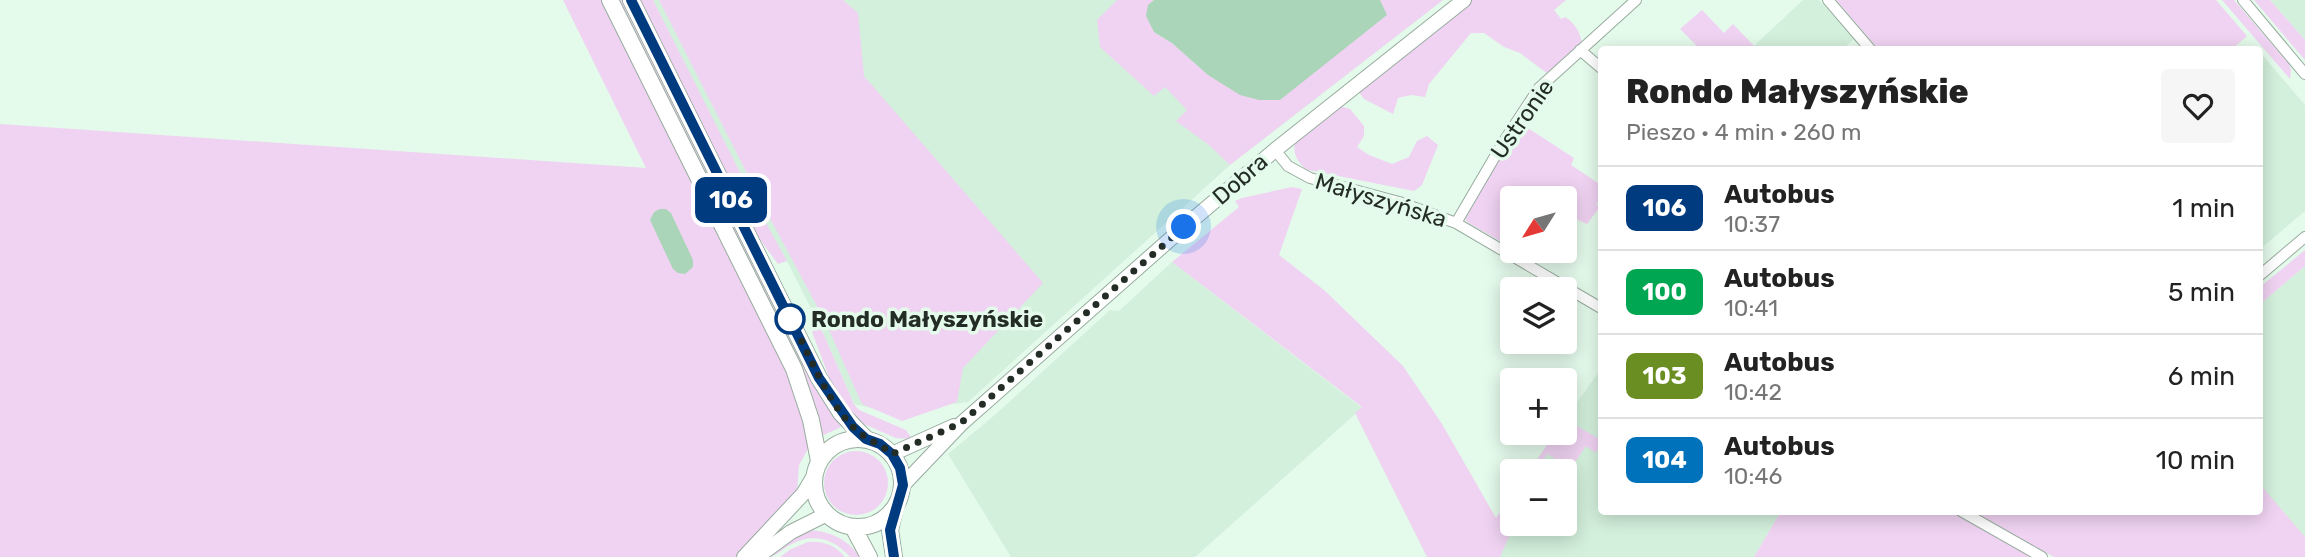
<!DOCTYPE html>
<html lang="pl">
<meta charset="utf-8">
<style>
:root{--surface:#fff;--page:#f6f6f6;--text:#222;--muted:#767676;--line:#e0e0e0}
body{margin:0;font-family:Rubik,sans-serif;background:var(--page);color:var(--text);height:100vh;display:flex;flex-direction:column;font-size:26px;white-space:nowrap}
*{box-sizing:border-box;margin:0}
p{font-size:23px;color:var(--muted)}
.icon{flex:none;width:38px;height:38px;fill:none;stroke:currentColor;stroke-width:2;stroke-linecap:round;stroke-linejoin:round}
.map{position:relative;flex:1;overflow:hidden}
.sheet{position:absolute;left:1598px;top:46px;width:665px;height:469px;display:flex;flex-direction:column;background:var(--surface);border-radius:7px;box-shadow:0 4px 18px #0003}
.sheet>*{flex:none}
.badge{padding:0 14px;border-radius:10px;font-size:24px;line-height:46px}
.needle{width:46px;rotate:233deg}
.controls{position:absolute;left:1500px;top:186px;display:grid;gap:14px}
.controls a{display:grid;place-items:center;width:77px;height:77px;border-radius:7px;background:var(--surface);box-shadow:0 4px 18px #0003;font-size:35px}
.you{position:absolute;width:35px;height:35px;margin:-18px;border:5px solid #fff;border-radius:50%;background:#1a73e8;box-shadow:0 0 0 10px #1a73e833}
.map>.badge{position:absolute;translate:-50% -50%;box-shadow:0 0 0 4px #fff}
.round{display:grid;place-items:center;flex:none;width:74px;height:74px;border-radius:7px;background:var(--page)}
.head{display:flex;align-items:center;justify-content:space-between;height:119px;padding:0 28px}
h1{font-size:33px;font-weight:800;line-height:52px}
ul{padding:0;list-style:none}
li{display:flex;align-items:center;gap:21px;height:84px;padding:0 28px;border-top:2px solid var(--line)}
li div{flex:1}
li b{display:block;font-size:26px}
li em{font-style:normal}
li .badge{min-width:77px;font-weight:700;text-align:center}
.map>svg:first-child{display:block}
.built{fill:#d3f0dc}
.green{fill:#f0d3f2}
.water{fill:#aad5b8}
.lines{fill:none;stroke-linecap:round;stroke-linejoin:round}
.minor-casing{stroke:#97ac9e;stroke-width:12}
.tertiary-casing{stroke:#97ac9e;stroke-width:16}
.secondary-casing{stroke:#97ac9e;stroke-width:18}
.minor{stroke:#fff;stroke-width:10}
.tertiary{stroke:#fff;stroke-width:14}
.secondary{stroke:#fff;stroke-width:16}
.line-casing{stroke:#fff;stroke-width:16}
.line{stroke:#003b80;stroke-width:10}
.walk{stroke:#242c26;stroke-width:7;stroke-dasharray:0 12.6}
.stop-dot{fill:#fff;stroke:#003b80;stroke-width:3.5}
.labels{text-anchor:middle;dominant-baseline:central;stroke-width:7;stroke-linejoin:round;paint-order:stroke}
.street-label{font-size:23px;fill:#242c26;stroke:#e4faeb}
.stop-label{font-size:23px;font-weight:bold;fill:#242c26;stroke:#e4faeb;text-anchor:start}
</style>
<div class="map">
<svg width="2305" height="557" viewBox="0 0 2305 557">
<rect width="100%" height="100%" fill="#e4faeb"/>
<path class="built" d="M637,0H1443L1230,165L968,402L889,412L854,404L820,326L787,261Z
M1803,0H1819L1854,39L1843,49H1757L1754,46Z
M2271,0H2305V40L2270,0Z
M2259,51L2305,105V211L2259,250Z
M1172,262L1362,408L1195,557H1011L948,454L996,414L1110,310L1119,311Z
M2305,266V538L2259,484V305Z
M1601,369V511H1781L1754,557H1482L1473,552L1512,496V523H1564V471H1529L1556,432H1564L1565,419Z"/>
<path class="green" d="M563,0H601L787,371L801,412L807,438L808,449L799,465L797,492L736,557H0V124L646,168Z
M618,0H622L810,377L841,427L824,435L822,434L804,373Z
M639,0H653L760,212L787,261L778,264L758,237Z
M659,0H843L858,13L864,76L1043,283L963,368L957,402L902,421L862,404L826,323L765,209Z
M1117,0H1154L1148,5L1154,32L1172,43L1208,75L1386,15L1380,0H1443L1230,165L1209,145L1176,121L1187,110L1165,87L1154,96L1100,47L1097,20Z
M1473,0H1566L1554,10L1561,19L1565,17C1575,23 1579,31 1582,42L1548,74L1520,53L1504,47L1484,33H1471L1429,84L1425,97L1411,95L1398,98L1393,114L1364,99L1358,91Z
M1836,0H2216L2247,36L2232,49H1878Z
M2222,0H2234L2289,64L2291,70L2290,79Z
M2254,0H2270L2305,40V60Z
M1702,10L1724,33L1733,24L1757,49H1693L1696,45L1680,29Z
M1340,106L1350,109L1364,126V136L1357,147L1369,155L1392,164L1409,157L1417,141L1427,136L1438,145L1422,185L1414,191L1308,170C1298,164 1291,152 1296,140Z
M1520,123L1574,158L1571,165L1601,185V204L1596,202L1599,208L1587,224L1574,218L1565,223L1564,198H1512V248L1467,222L1465,219Z
M1292,187L1302,189L1279,255L1324,290L1403,366L1442,424L1496,518L1512,496V523H1515L1500,557H1427L1355,413L1362,407L1172,262L1239,207L1235,201L1242,198Z
M2305,250V266L2259,305V288Z
M820,326L854,404L859,410L906,430L912,439L896,438L866,425L856,419L832,385L812,332Z
M1565,419L1601,440L1596,453L1586,446L1571,468L1547,454L1540,466L1549,471H1529L1556,432H1564Z
M824 483a32 32 0 1 1 64 0a32 32 0 1 1-64 0Z
M2259,483L2305,537V557H2054L1972,511H2259Z
M1781,511H1950L2034,557H1754Z
M808,530C829,531 848,539 860,557H850C832,536 809,532 785,548C778,553 775,557 766,557L780,546Z
M808,542C823,541 835,545 845,557H780L791,549Z"/>
<path class="water" d="M1154,0H1380L1387,15L1280,100H1259L1240,95L1208,75L1172,43L1154,32L1146,16L1148,5Z
M660,209H666L671,213L693,260V267L685,274L678,273L673,269L650,220L654,212Z"/>
<g class="lines">
<defs>
<path id="minor" d="M1828,0L1870,49
M2243,0L2305,74
M1580,50L1601,68
M1275,150L1288,166L1310,178L1399,202L1456,223L1601,308
M1456,223L1504,141L1539,88L1636,0
M2259,276L2305,237
M1961,511L2042,557"/>
<path id="tertiary" d="M892,454L954,426
M903,485L962,423L1184,227L1275,150L1464,0
M744,557L803,494L815,474
M757,557L791,532L827,514"/>
<path id="secondary" d="M610,0L794,369L811,420L819,461
M631,0L819,378L841,413L866,439
M814 483a44 44 0 1 1 88 0a44 44 0 1 1-88 0Z
M853,527L869,557
M894,557L890,530L895,508"/>
</defs>
<use href="#minor" class="minor-casing"/>
<use href="#tertiary" class="tertiary-casing"/>
<use href="#secondary" class="secondary-casing"/>
<use href="#minor" class="minor"/>
<use href="#tertiary" class="tertiary"/>
<use href="#secondary" class="secondary"/>
</g>
<g class="lines">
<defs>
<path id="line" d="M631,0L819,378L853,427L866,439L880,444L892,454L900,468L903,485L890,530L894,557"/>
</defs>
<use href="#line" class="line-casing"/>
<use href="#line" class="line"/>
<path class="walk" d="M790,319C811,356 825,400 856,430C867,440 881,444 892,454L961,423L1184,227"/>
</g>
<circle class="stop-dot" cx="790" cy="319" r="14"/>
<g class="labels">
<g class="street-label">
<text transform="translate(1522 119) rotate(-55)">Ustronie</text>
<text transform="translate(1240 179) rotate(-41)">Dobra</text>
<text transform="translate(1381 200) rotate(17)">Małyszyńska</text>
</g>
<g class="stop-label">
<text x="811" y="319">Rondo Małyszyńskie</text>
</g>
</g>
</svg>
<div class="controls">
<a><svg class="needle" viewBox="-14 -14 28 28"><path d="M0-13l5 13h-10z" fill="#e53935"/><path d="M0 13l5-13h-10z" fill="#767676"/></svg></a>
<a><svg class="icon" aria-label="layers" viewBox="0 0 24 24"><path d="M12 4l9 5-9 5-9-5zM3 14l9 5 9-5"/></svg></a>
<a>+</a>
<a>−</a>
</div>
<div class="you" style="left:1184px;top:227px"></div>
<b class="badge" style="left:731px;top:200px;background:#003b80;color:#fff">106</b>
<section class="sheet">
<div class="head"><div><h1>Rondo Małyszyńskie</h1><p>Pieszo · 4 min · 260 m</p></div><a class="round"><svg class="icon" aria-label="heart" viewBox="0 0 24 24"><path d="M12 20l-8-8c-3-5 5-10 8-4 3-6 11-1 8 4z"/></svg></a></div>
<ul>
<li><span class="badge" style="background:#003b80;color:#fff">106</span><div><b>Autobus</b><p>10:37</p></div><em>1 min</em></li>
<li><span class="badge" style="background:#00a651;color:#fff">100</span><div><b>Autobus</b><p>10:41</p></div><em>5 min</em></li>
<li><span class="badge" style="background:#6b8e23;color:#fff">103</span><div><b>Autobus</b><p>10:42</p></div><em>6 min</em></li>
<li><span class="badge" style="background:#0072bc;color:#fff">104</span><div><b>Autobus</b><p>10:46</p></div><em>10 min</em></li>
</ul>
</section>
</div>
